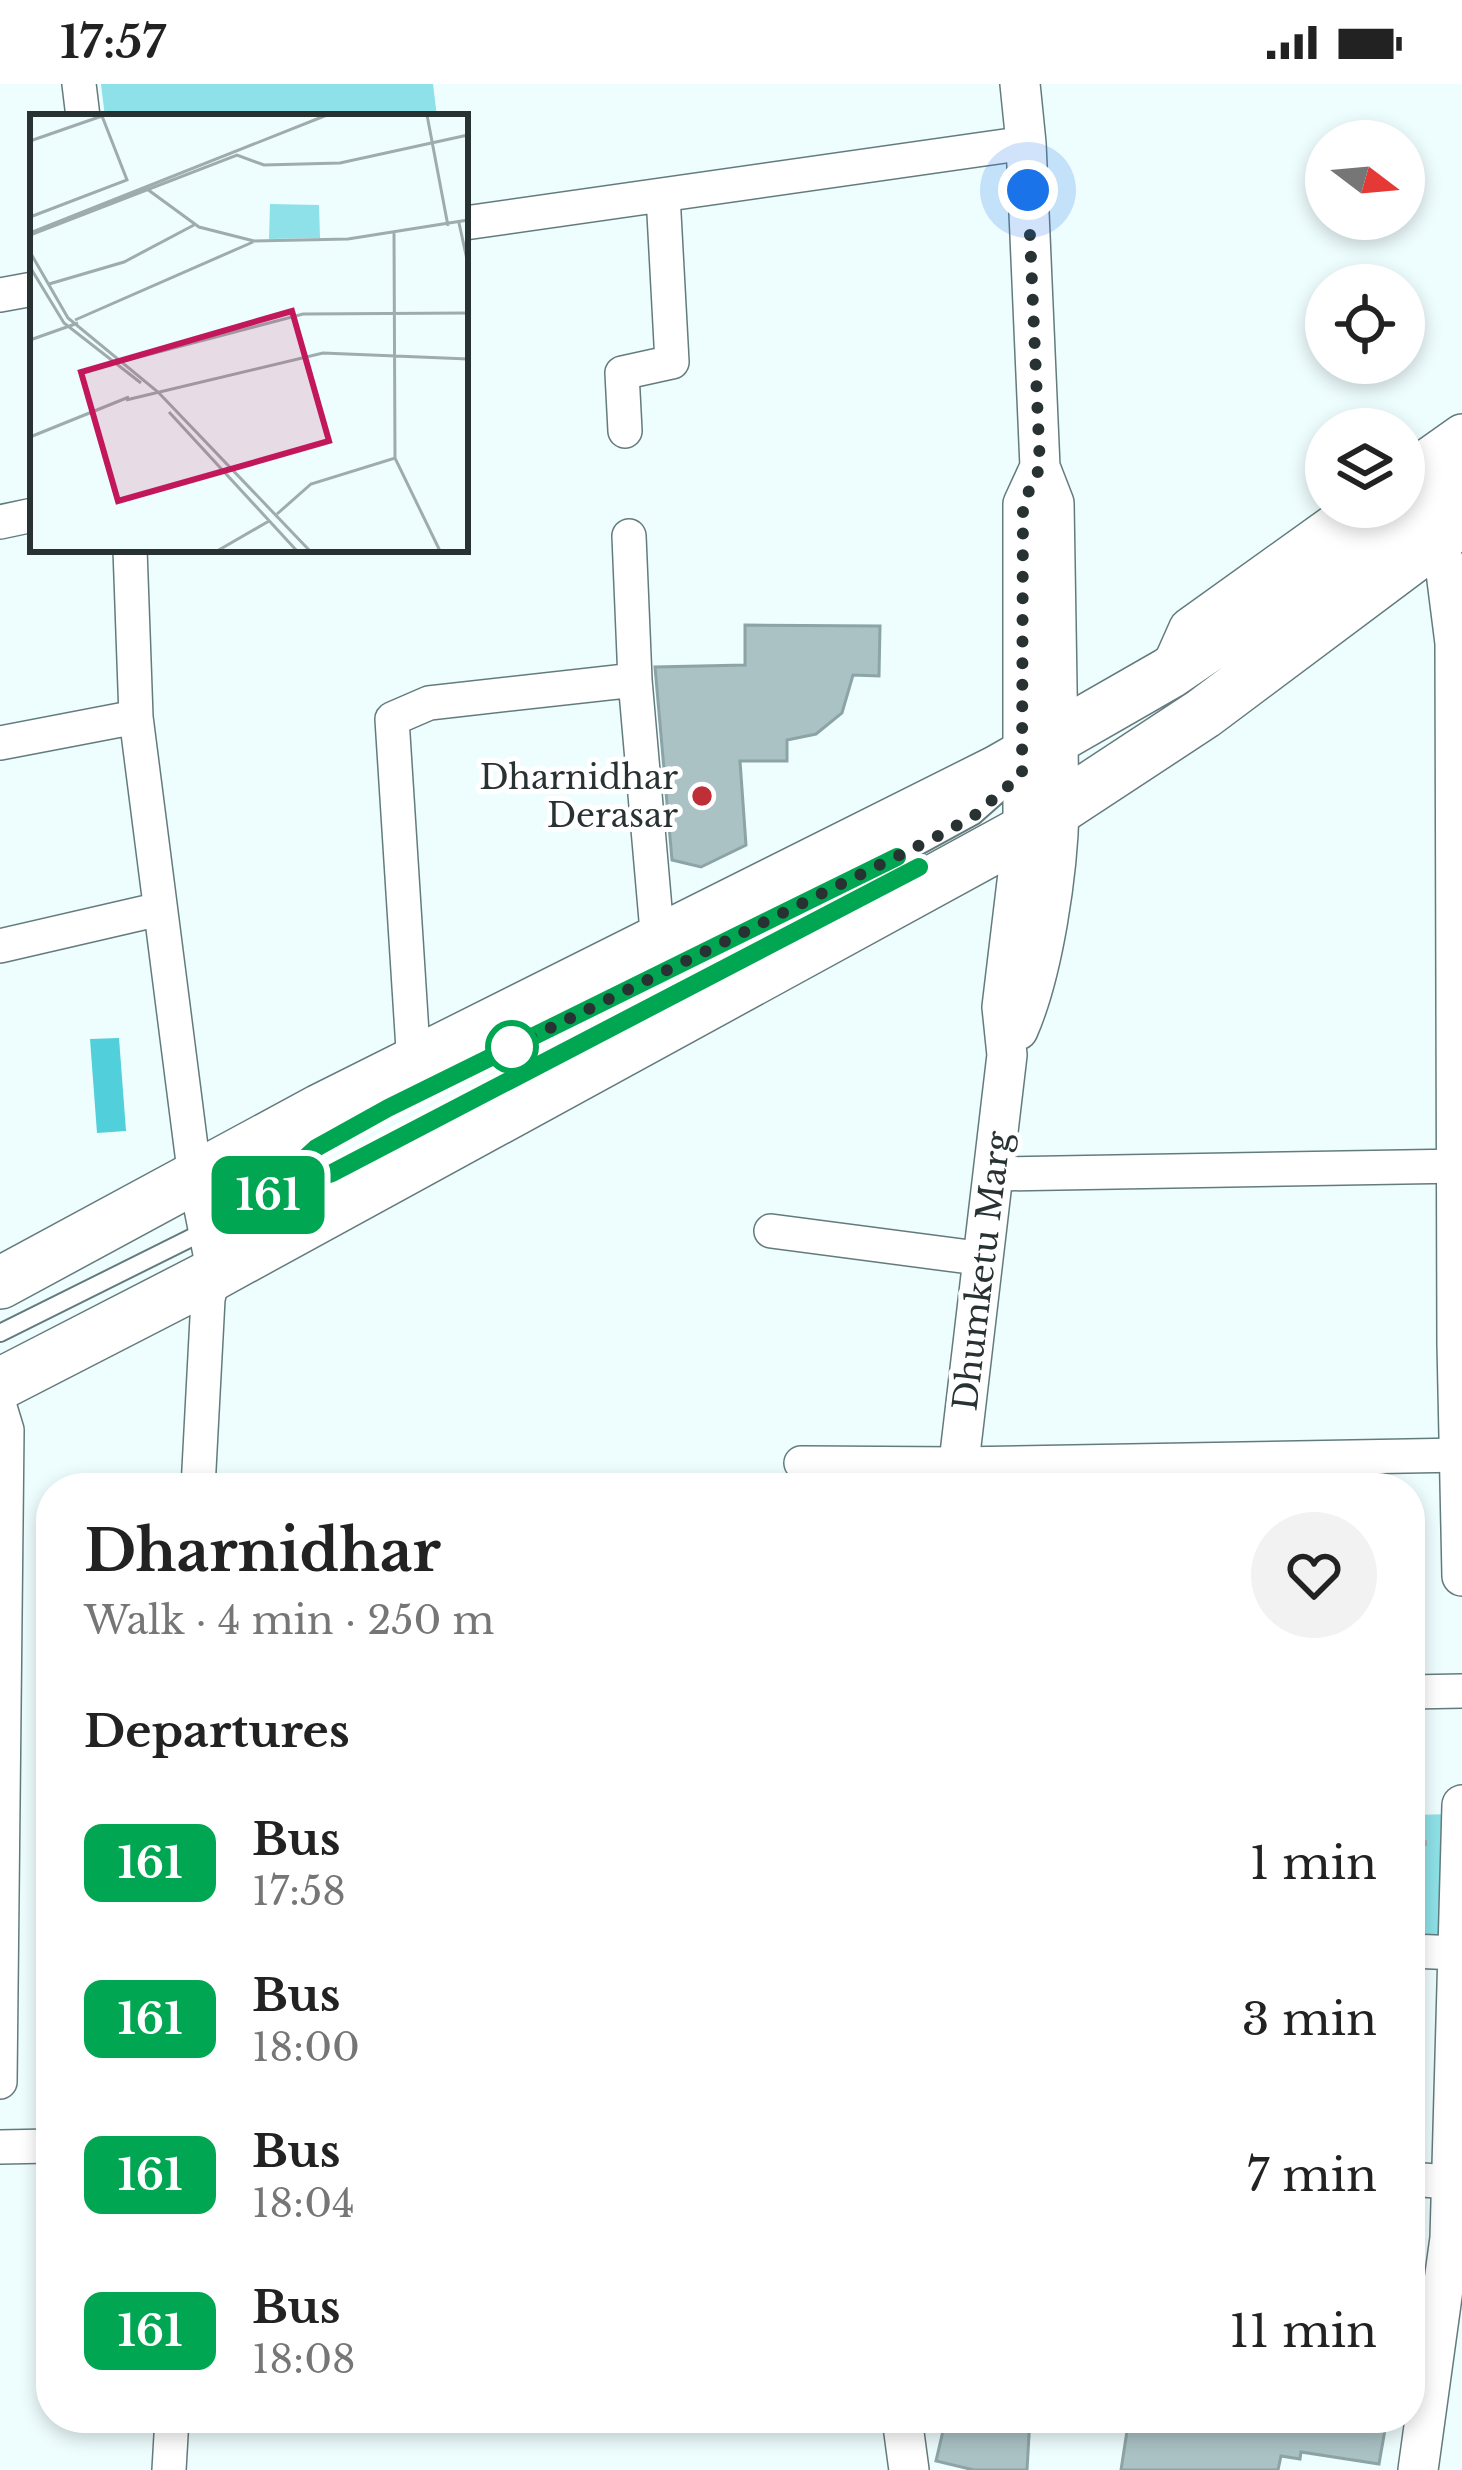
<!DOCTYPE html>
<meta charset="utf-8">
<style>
:root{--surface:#fff;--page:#f2f2f2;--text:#222;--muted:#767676}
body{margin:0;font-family:"Libre Baskerville",serif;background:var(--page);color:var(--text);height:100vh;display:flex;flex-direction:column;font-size:45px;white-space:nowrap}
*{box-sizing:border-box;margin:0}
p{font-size:39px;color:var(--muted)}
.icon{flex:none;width:66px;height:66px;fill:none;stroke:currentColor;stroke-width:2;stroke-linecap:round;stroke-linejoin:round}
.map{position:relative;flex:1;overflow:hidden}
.sheet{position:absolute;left:36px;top:1389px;width:1389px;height:960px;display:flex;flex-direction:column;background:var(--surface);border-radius:48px;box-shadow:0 6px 18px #0003}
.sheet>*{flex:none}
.badge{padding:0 24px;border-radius:18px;font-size:42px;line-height:78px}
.needle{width:78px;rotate:106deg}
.tools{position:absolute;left:1305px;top:36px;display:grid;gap:24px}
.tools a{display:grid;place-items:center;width:120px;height:120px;border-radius:50%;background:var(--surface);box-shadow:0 6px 18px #0003;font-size:60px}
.you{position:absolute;width:60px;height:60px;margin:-30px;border:9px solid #fff;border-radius:50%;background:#1a73e8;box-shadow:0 0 0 18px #1a73e833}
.map>.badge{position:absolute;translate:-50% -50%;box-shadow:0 0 0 6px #fff}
h2{padding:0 48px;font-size:45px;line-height:108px}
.round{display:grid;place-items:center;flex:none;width:126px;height:126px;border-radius:63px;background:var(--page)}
.headline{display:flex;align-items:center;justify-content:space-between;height:204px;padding:0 48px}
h1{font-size:57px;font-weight:800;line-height:90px}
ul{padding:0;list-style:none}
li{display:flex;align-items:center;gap:36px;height:156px;padding:0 48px}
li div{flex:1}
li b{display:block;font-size:45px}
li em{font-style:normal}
li .badge{min-width:132px;font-weight:700;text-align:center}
.status{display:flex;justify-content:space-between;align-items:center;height:84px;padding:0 60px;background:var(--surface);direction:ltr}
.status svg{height:33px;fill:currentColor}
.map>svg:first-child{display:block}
.green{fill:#8ee1e8}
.water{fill:#51cfda}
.building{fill:#aac2c4;stroke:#8ca4a6;stroke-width:3}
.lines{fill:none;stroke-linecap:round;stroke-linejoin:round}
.service-casing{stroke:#647b7d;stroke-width:20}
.minor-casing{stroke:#647b7d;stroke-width:36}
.tertiary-casing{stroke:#647b7d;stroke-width:42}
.primary-casing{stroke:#647b7d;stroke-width:54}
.path{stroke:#a5b2b3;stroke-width:6;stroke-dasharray:6 6;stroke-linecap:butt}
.service{stroke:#fff;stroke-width:16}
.minor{stroke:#fff;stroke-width:33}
.tertiary{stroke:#fff;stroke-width:39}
.primary{stroke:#fff;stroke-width:51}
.line-casing{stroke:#fff;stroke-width:27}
.line{stroke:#00a651;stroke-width:18}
.walk{stroke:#293233;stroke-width:12;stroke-dasharray:0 21.6}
.poi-dot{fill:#bf2f38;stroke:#fff;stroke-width:4.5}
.stop-dot{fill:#fff;stroke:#00a651;stroke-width:6}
.labels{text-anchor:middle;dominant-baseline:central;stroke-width:10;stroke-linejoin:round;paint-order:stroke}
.poi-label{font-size:33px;fill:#293233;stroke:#fff;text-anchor:end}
.street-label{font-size:33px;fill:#293233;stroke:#fff}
.inset-road{fill:none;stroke:#9facad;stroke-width:3}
.view{fill:#c2185b;fill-opacity:0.15;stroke:#c2185b;stroke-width:6}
.inset-edge{fill:none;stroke:#293233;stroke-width:6}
</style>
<div class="status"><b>17:57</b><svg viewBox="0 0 49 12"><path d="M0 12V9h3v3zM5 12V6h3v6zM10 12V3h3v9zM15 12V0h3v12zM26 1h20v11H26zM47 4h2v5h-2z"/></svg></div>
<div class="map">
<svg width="1462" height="2386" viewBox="0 0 1462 2386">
<rect width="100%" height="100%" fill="#eefdfe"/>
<path class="green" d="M101,0H433L437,33H105Z
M1455,1730L1451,1854H1410V1731Z"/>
<path class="water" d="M119,954L126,1047L97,1049L90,955Z"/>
<path class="building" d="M745,541L880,542L879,592L853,591L842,629L816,650L787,656V677H740L746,761L701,783L672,776L655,583L745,581Z
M946,2334H1030L1027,2386H974L936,2377Z
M1129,2334H1387L1379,2380L1301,2368L1300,2375L1281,2372L1278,2386H1121Z"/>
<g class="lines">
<defs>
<path id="service" d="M267,1109L316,1064L388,1024L897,774L974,732L1000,709
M0,1249L203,1148L262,1114L332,1089L595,953"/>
<path id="minor" d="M79,0L83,33
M465,139L1026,59
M0,211L33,205
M625,347L622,289L672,278L663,111
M0,438L33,431
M629,452L635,596L658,859
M130,465L136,633L195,1094L214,1190L208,1215L198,1404
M0,659L136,633
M0,862L160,825
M414,981L392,635L429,619L635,596
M996,1090L1462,1082
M771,1147L985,1175
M0,1323L7,1346L0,1998
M801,1379L959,1380L1462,1371
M1410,1608L1462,1607
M1410,1867L1459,1869
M0,2063L51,2062
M1410,2095L1462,2099
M169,2386L172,2334"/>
<path id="tertiary" d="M1404,391L1462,350
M1445,480L1455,559L1457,1260L1462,1492
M1169,589L1189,544L1358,423
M1018,946C1043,889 1058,788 1059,724L1054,419L1040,383L1026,59L1020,0
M956,1404L1007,971L1002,923L1023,748V420L1040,383
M902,2334L909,2386
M1418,2386L1450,2154L1462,1721"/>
<path id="primary" d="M0,1199L320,1026L998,687L1169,589L1462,389
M0,1300L214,1190L1023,748L1204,629L1462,436"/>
</defs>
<use href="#service" class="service-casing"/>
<use href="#minor" class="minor-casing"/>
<use href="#tertiary" class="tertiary-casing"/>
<use href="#primary" class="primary-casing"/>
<path class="path" d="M1410,1760L1427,1759"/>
<use href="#service" class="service"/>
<use href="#minor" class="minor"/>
<use href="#tertiary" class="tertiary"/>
<use href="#primary" class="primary"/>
</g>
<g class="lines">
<defs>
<path id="line" d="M897,773L388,1024L316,1064L262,1114L332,1089L919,783"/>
</defs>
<use href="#line" class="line-casing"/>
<use href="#line" class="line"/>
<path class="walk" d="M512,963L936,753L974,732L1022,690L1023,420L1040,383L1028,106"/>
</g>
<circle class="poi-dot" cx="702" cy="712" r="12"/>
<circle class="stop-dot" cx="512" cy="963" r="24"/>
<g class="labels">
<g class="poi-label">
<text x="678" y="693">Dharnidhar<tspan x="678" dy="38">Derasar</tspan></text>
</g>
<g class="street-label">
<text transform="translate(982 1187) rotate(-83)">Dhumketu Marg</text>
</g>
</g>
<g transform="translate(30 30)">
<rect width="438" height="438" fill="#eefdfe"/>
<path d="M240,90L289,91L290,124L239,125Z" fill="#8ee1e8"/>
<path class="inset-road" d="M397,1L418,112M0,27L72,2M117,75L169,113L224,127L318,125L438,106M0,103L97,66L72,2M429,109L438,150M0,119L297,1M364,119L365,344M0,121L207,41L234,51L310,49L438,21M0,138L38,204L128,278L280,437M0,153L34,209L111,269M19,170L94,148L164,111M45,206L223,128M0,226L48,209M94,247L273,200L438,199M96,286L293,239L438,245M139,298L267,437M0,323L99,283M247,400L281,370L365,344L410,437M187,437L239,407"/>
<path class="view" d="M262,197L299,327L88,387L51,258Z"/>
<rect width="438" height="438" class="inset-edge"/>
</g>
</svg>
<div class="tools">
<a><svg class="needle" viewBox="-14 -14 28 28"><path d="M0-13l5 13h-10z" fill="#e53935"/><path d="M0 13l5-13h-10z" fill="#767676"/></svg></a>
<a><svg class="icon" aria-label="locate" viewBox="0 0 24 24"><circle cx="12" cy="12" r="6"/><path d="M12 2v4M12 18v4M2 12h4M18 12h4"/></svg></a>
<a><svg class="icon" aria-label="layers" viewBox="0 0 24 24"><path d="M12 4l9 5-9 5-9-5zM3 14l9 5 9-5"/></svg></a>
</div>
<div class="you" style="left:1028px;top:106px"></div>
<b class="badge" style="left:268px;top:1111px;background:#00a651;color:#fff">161</b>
<section class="sheet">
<div class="headline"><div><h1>Dharnidhar</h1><p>Walk · 4 min · 250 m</p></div><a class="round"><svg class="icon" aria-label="heart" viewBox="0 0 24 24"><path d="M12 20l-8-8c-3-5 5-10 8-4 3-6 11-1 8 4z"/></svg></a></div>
<h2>Departures</h2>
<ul>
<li><span class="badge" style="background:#00a651;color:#fff">161</span><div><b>Bus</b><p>17:58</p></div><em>1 min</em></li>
<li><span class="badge" style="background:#00a651;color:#fff">161</span><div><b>Bus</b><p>18:00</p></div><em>3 min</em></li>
<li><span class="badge" style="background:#00a651;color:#fff">161</span><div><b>Bus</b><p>18:04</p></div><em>7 min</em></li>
<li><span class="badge" style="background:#00a651;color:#fff">161</span><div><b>Bus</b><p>18:08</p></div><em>11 min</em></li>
</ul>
</section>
</div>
